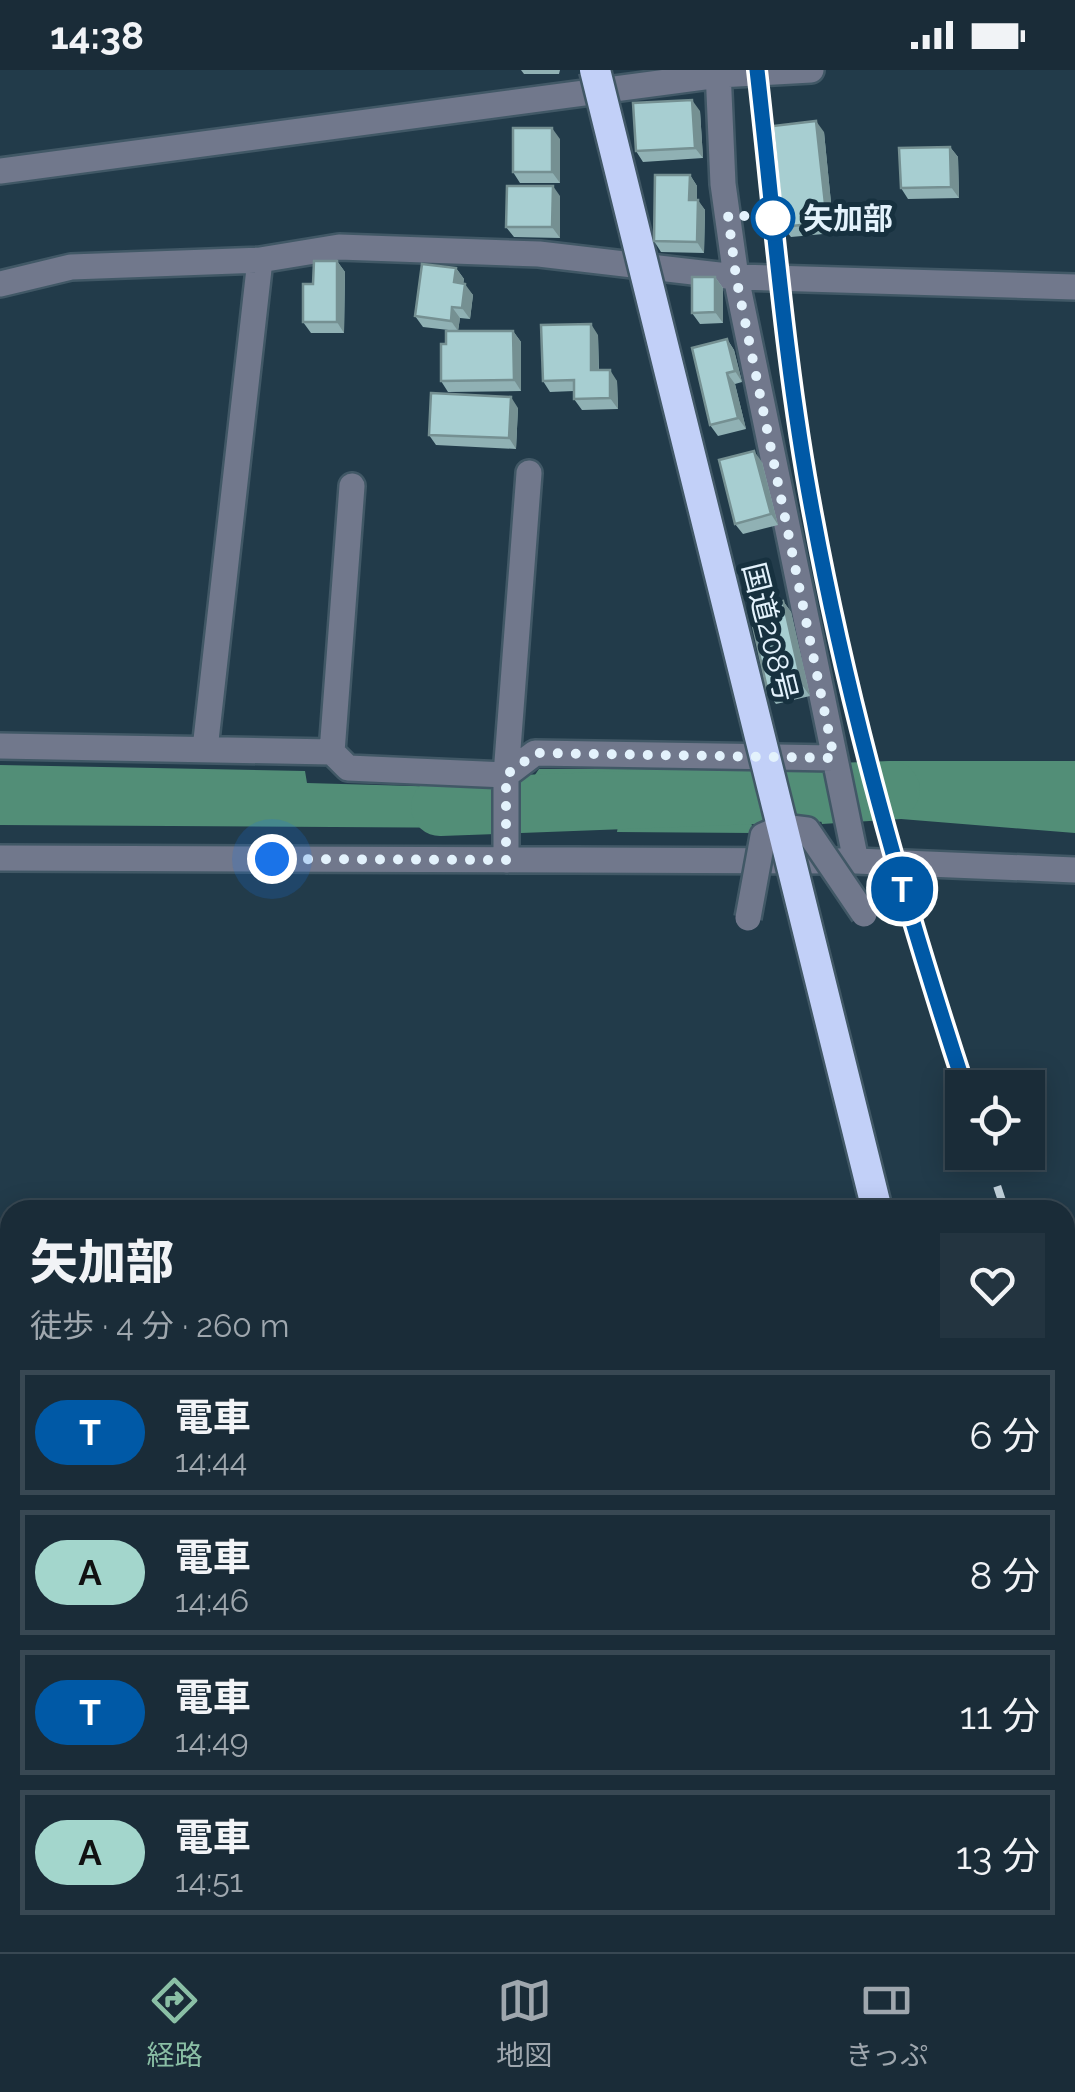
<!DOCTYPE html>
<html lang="ja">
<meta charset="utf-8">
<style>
:root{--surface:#1a2c38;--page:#233440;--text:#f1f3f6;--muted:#9fa7ae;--line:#384853;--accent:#8abfa5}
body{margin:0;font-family:Raleway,"Noto Sans JP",sans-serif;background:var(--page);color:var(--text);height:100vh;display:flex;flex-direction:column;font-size:38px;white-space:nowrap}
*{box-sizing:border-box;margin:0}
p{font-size:32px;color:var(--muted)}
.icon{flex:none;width:55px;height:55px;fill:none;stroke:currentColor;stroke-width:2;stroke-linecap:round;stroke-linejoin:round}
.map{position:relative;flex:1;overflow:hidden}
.side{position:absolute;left:0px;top:1130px;width:1075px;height:752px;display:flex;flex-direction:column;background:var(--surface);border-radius:30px 30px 0 0;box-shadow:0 5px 25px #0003,0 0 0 2px var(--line)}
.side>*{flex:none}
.badge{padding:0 20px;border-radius:32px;font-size:35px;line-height:65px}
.fabs{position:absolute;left:945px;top:1000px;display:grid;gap:20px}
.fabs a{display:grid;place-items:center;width:100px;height:100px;border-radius:0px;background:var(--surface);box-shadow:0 5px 25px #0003,0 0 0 2px var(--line);font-size:50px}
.you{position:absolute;width:50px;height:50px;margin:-25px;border:8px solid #fff;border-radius:50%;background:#1a73e8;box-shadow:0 0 0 15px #1a73e833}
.map>.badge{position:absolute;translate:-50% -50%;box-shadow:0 0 0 5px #fff}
.round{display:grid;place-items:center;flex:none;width:105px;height:105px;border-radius:0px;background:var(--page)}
.head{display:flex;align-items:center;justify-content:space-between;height:170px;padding:0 30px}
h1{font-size:48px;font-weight:800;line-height:75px}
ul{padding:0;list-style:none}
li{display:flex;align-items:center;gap:30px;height:125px;margin:0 20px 15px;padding:0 10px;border:5px solid var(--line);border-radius:0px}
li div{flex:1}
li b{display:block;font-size:38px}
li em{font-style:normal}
li .badge{min-width:110px;font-weight:700;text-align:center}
.status{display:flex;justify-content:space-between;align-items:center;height:70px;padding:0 50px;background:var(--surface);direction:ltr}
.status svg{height:28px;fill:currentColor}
.tab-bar{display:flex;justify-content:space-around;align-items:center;height:140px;border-top:2px solid var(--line);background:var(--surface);font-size:28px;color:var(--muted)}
.tab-bar a{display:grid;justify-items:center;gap:5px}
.tab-bar .on{color:var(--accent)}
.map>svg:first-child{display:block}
.forest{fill:#6c5985}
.water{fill:#528e77}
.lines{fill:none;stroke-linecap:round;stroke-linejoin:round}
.stream{stroke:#528e77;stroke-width:10}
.river{stroke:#528e77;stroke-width:58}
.minor-casing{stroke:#415866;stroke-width:30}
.highway-casing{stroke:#415866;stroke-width:35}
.minor{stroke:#71788c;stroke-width:25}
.highway{stroke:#c2d0f8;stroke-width:30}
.rail{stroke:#c5d6e0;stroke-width:8;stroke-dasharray:18 18;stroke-linecap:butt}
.minor-bridge-casing{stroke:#415866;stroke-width:30;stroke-linecap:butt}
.highway-bridge-casing{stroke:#415866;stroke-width:35;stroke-linecap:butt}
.minor-bridge{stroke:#71788c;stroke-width:25}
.highway-bridge{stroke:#c2d0f8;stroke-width:30}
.wall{fill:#90b1b4}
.shaded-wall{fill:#759092}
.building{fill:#a7ced1;stroke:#759092;stroke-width:2.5}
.line-casing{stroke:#fff;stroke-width:22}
.line{stroke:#0059a6;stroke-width:15}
.walk{stroke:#e3f2fc;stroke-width:10;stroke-dasharray:0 18}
.stop-dot{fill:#fff;stroke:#0059a6;stroke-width:5}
.labels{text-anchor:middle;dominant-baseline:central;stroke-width:10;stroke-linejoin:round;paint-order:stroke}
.stop-label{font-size:30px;font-weight:bold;fill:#e3f2fc;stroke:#17313f;text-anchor:start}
.street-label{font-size:30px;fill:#e3f2fc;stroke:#17313f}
</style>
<div class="status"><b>14:38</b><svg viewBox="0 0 49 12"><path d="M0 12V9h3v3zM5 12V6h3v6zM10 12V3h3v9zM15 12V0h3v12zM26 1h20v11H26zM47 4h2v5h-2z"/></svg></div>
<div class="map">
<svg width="1075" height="1882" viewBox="0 0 1075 1882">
<rect width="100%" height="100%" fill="#223b4a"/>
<path class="forest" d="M778,1872L785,1882H572L567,1873Z"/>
<path class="water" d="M891,691H1075V763L901,749L822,754L808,702Z
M0,695L305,701L307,713L481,718L491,728L493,758L0,755Z
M539,699H736L754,763L617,762L618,756L524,755V721Z
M0,1218H10V1281L0,1280Z
M1065,1222L1075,1224V1288L1065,1294Z"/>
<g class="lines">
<path class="stream" d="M691,1872L693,1882"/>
<path class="river" d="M440,737L891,720
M0,1734L10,1745
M113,1872L117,1882"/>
<defs>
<path id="minor" d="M718,0L723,114L736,207L856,791
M0,101L719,5L811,0
M0,214L71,197L260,190L339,177L539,184L736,207L1075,217
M0,676L332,682L348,698L506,705L535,683L833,688
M205,679L260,190
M332,682L352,416
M0,788L856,791L1075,800
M506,790V705L529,403
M1065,1551L1075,1548
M370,1882L384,1872"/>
<path id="highway" d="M1057,1872L1059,1882"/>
</defs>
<use href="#minor" class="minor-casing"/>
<use href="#highway" class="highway-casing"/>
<use href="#minor" class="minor"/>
<use href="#highway" class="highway"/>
<path class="rail" d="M757,0C774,148 785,298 813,445C850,639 903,829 965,1018
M986,1082L1005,1140
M1065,1315L1075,1344"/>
<defs>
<path id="minor-bridge" d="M748,848L763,766L783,757L807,760L864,844"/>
<path id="highway-bridge" d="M595,0L877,1140"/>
</defs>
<use href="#minor-bridge" class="minor-bridge-casing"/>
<use href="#highway-bridge" class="highway-bridge-casing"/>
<use href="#minor-bridge" class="minor-bridge"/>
<use href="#highway-bridge" class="highway-bridge"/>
</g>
<path class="wall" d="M521,0H560L559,4H524Z
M700,41L703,88L643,92L636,81Z
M824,62L834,163L791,167L783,157Z
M560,69V113H520L513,102Z
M950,77L958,87L959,128L908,129L901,118Z
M690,105L697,116V130L705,140L704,183L661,182L654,171Z
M560,126V168L514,167L506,157Z
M337,191L345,202L344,263H311L303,252L313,214Z
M456,198L464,209L463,214L473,225L470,249L460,248L458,261H513L521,272V321L448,322L441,311L446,274L457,261L423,257L415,246Z
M715,207L723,218V253L700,254L692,243Z
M598,265L599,300L617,311L618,339L582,340L574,329V321L550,322L543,311Z
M727,269L734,280L742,312L735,314L746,359L718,366L710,355Z
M518,338L516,379L436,375L429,365Z
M762,392L778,455L743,464L735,454Z
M783,531L791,542L810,626L776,634L768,623Z
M787,1872H1002L1005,1882H794Z"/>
<path class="shaded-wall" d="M692,30L700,41L703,88L695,78Z
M816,51L824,62L834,163L827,152Z
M552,58L560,69V113L552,102Z
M950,77L958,87L959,128L951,117Z
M690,105L697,116V140L689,130Z
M553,116L560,126V168L552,157Z
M698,130L705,140L704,183L697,172Z
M337,191L345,202L344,263L337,252Z
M456,198L464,209L462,223L454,212Z
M715,207L723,218V253L715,242Z
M465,214L473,225L470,249L462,238Z
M452,237L460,248L458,261L451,251Z
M591,254L598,265L599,311L591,300Z
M513,261L521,272V321L514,310Z
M727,269L734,280L742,312L735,301Z
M610,300L617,311L618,339L610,328Z
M727,303L735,314L746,359L738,348Z
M511,327L518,338L516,379L509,368Z
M754,381L762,392L778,455L771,444Z
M783,531L791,542L810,626L802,615Z
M993,1872H1002L1005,1882H996Z"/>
<path class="building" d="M692,30L695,78L636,81L633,33Z
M816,51L827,152L783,157L773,56Z
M513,58H552V102H513Z
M950,77L951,117L901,118L899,78Z
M655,105H690L689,130H698L697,172L654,171Z
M507,116H553L552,157H506Z
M314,191H337V252H303V214H313Z
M422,194L456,198L454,212L465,214L462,238L452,237L451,251L415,246Z
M692,207H715V242L692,243Z
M591,254V300H610V328L574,329V310L543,311L541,255Z
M446,261H513L514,310L441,311V274H446Z
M727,269L735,301L727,303L738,348L710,355L692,278Z
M431,323L511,327L509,368L429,365Z
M754,381L771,444L735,454L719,390Z
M783,531L802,615L768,623L749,538Z
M509,1872H539L548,1882H499Z
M804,1872H993L996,1882H821L822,1873Z"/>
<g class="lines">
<defs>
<path id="line" d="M757,0C774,148 785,298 813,445C849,640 903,829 965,1018"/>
</defs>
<use href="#line" class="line-casing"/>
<use href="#line" class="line"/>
<path class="walk" d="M272,789L506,790V705L536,683L834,688L736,207L728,145L773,148"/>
</g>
<circle class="stop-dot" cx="773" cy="148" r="20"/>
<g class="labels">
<g class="stop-label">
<text x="803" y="148">矢加部</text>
</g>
<g class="street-label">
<text transform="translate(770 562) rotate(76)">国道208号</text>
</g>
</g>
</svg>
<div class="fabs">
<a><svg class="icon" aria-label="locate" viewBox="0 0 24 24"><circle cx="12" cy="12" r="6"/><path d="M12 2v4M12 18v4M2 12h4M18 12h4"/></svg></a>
</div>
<div class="you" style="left:272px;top:789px"></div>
<b class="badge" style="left:902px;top:819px;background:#0059a6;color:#fff">T</b>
<section class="side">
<div class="head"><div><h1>矢加部</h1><p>徒歩 · 4 分 · 260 m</p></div><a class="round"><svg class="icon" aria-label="heart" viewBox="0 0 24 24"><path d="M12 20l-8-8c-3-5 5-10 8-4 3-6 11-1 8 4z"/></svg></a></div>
<ul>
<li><span class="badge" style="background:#0059a6;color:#fff">T</span><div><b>電車</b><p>14:44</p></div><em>6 分</em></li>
<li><span class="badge" style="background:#a3d6cc;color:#111">A</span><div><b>電車</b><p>14:46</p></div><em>8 分</em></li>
<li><span class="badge" style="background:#0059a6;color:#fff">T</span><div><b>電車</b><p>14:49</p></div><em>11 分</em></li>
<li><span class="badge" style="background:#a3d6cc;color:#111">A</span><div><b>電車</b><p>14:51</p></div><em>13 分</em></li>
</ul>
</section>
</div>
<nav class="tab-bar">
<a class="on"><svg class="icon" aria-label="directions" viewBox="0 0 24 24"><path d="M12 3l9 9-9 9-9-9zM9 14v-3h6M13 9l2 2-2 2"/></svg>経路</a>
<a><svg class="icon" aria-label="map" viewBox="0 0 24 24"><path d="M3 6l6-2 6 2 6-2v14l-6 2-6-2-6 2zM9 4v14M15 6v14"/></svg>地図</a>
<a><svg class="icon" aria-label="tickets" viewBox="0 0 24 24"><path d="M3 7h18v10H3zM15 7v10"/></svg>きっぷ</a>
</nav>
